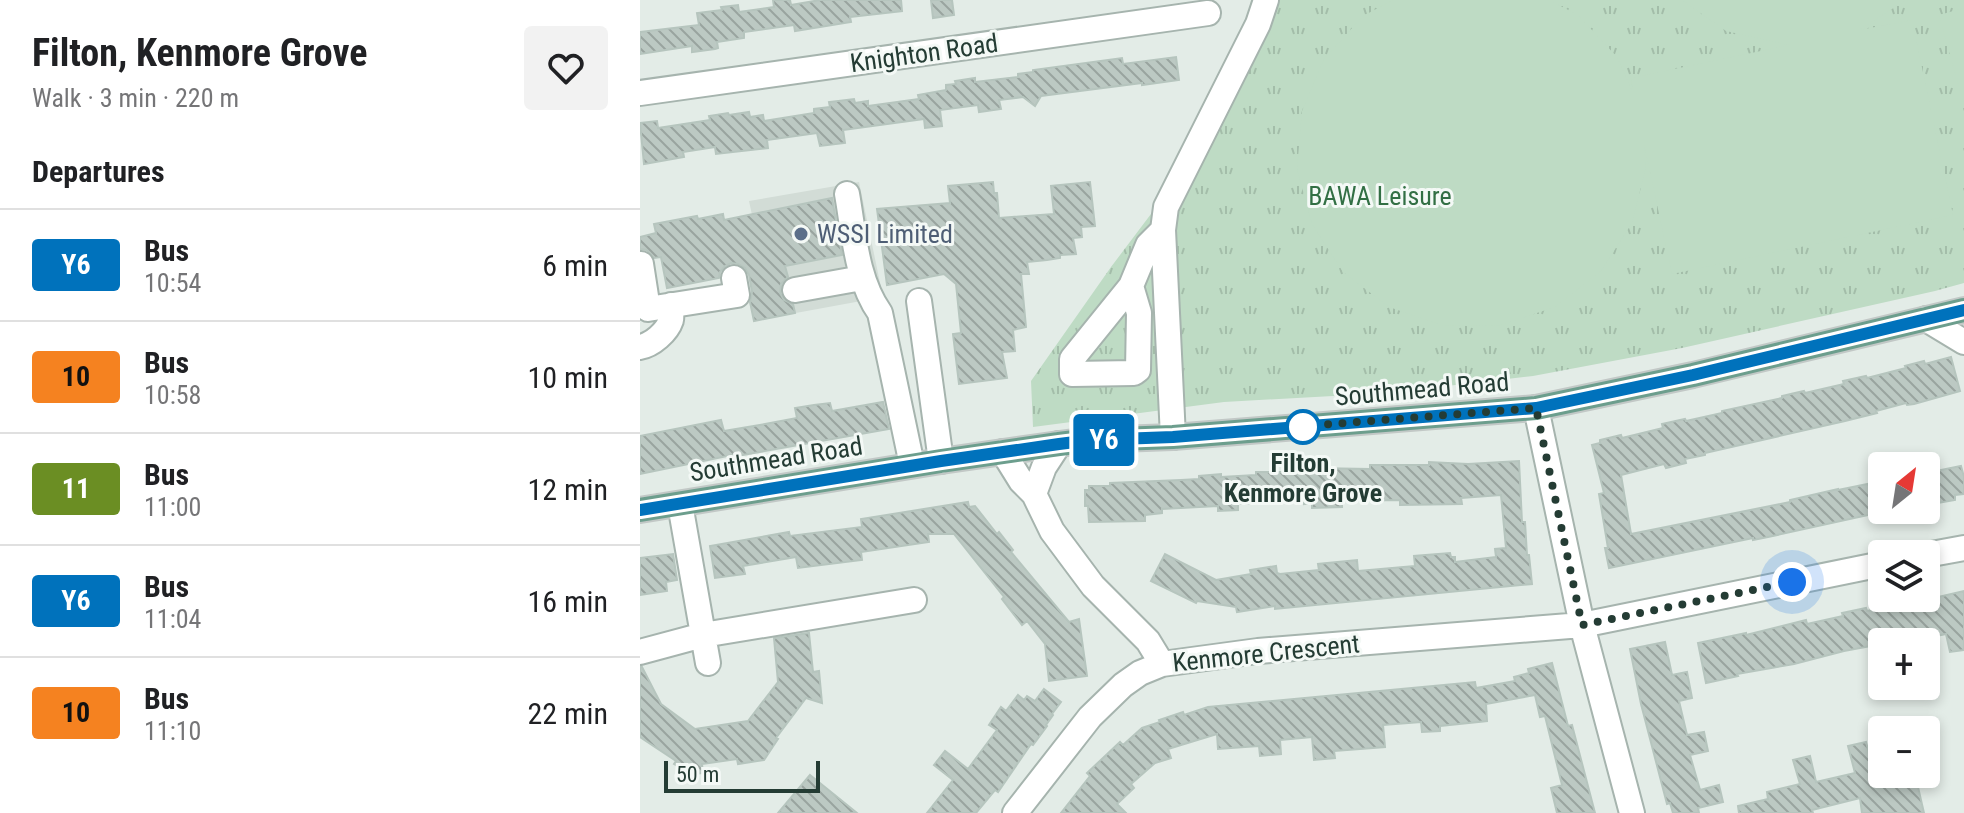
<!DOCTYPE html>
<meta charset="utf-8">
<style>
:root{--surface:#fff;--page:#f2f2f2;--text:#202124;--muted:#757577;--line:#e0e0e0}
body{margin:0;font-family:"Roboto Condensed",sans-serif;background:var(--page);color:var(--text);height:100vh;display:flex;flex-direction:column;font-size:30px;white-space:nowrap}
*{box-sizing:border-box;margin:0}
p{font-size:26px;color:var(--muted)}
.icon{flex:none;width:44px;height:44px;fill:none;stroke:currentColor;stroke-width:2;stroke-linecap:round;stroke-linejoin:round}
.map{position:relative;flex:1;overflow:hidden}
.sheet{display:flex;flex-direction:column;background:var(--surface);width:640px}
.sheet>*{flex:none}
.badge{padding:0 16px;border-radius:6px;font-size:28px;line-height:52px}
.needle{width:52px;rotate:30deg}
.buttons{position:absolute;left:1228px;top:452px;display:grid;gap:16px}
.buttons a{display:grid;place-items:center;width:72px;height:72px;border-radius:8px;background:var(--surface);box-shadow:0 4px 12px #0003;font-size:40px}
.scale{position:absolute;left:24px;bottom:20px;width:156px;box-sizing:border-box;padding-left:8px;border:4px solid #243c34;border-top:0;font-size:22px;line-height:28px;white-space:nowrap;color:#243c34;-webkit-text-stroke:6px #f4f9f6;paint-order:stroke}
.you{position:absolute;width:40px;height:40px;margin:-20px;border:6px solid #fff;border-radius:50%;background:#1a73e8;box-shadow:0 0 0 12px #1a73e833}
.map>.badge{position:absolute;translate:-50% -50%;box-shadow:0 0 0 4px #fff}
h2{padding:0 32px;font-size:30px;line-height:72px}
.round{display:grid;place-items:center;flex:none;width:84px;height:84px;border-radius:8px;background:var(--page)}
.overview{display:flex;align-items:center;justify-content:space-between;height:136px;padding:0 32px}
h1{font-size:38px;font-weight:700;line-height:60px}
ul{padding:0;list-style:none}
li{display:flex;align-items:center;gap:24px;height:112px;padding:0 32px;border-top:2px solid var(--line)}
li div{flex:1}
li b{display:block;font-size:30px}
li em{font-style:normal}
li .badge{min-width:88px;font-weight:700;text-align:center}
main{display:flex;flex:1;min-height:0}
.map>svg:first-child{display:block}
.built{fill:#d2dcd6}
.grass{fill:url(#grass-tufts)}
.pitch{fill:#bedbc4}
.building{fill:url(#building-back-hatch);stroke:#b6c5be;stroke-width:2}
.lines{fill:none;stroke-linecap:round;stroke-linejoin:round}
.minor-casing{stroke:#a6b4ae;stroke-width:28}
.major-casing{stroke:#c2c8c6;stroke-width:28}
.minor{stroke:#fff;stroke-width:24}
.major{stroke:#6c9e8d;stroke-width:24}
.line-casing{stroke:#fff;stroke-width:18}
.line{stroke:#0072bc;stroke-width:12}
.walk{stroke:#243c34;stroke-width:8;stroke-dasharray:0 14.4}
.service-dot{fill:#5c6f8a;stroke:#f4f9f6;stroke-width:3}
.stop-dot{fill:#fff;stroke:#0072bc;stroke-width:4}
.labels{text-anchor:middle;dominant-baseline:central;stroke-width:6;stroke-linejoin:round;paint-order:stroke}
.street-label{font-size:26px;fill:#243c34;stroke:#f4f9f6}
.park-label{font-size:26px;fill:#326f44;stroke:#f4f9f6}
.service-label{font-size:26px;fill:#4e5e75;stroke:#f4f9f6;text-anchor:start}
.stop-label{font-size:26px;font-weight:bold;fill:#243c34;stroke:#f4f9f6}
</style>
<main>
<section class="sheet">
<div class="overview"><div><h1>Filton, Kenmore Grove</h1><p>Walk · 3 min · 220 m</p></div><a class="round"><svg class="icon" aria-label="heart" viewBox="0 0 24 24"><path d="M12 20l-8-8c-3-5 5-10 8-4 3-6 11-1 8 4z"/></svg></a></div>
<h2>Departures</h2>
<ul>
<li><span class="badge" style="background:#0072bc;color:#fff">Y6</span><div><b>Bus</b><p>10:54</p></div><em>6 min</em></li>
<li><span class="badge" style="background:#f58220;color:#111">10</span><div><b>Bus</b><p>10:58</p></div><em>10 min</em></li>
<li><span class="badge" style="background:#6b8e23;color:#fff">11</span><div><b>Bus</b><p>11:00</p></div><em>12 min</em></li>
<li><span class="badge" style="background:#0072bc;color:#fff">Y6</span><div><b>Bus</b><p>11:04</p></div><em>16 min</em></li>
<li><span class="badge" style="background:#f58220;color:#111">10</span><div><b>Bus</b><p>11:10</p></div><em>22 min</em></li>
</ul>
</section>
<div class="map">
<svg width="1324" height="813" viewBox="0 0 1324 813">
<defs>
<pattern id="grass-tufts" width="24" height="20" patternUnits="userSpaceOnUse" patternTransform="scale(2)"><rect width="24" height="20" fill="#bedbc4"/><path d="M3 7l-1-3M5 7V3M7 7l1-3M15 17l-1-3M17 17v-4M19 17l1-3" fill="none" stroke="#a3bda9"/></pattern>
<pattern id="building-back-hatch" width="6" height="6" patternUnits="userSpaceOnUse" patternTransform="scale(2)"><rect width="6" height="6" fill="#bcc9c3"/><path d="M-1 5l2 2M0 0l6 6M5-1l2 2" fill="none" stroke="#99a49f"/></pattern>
</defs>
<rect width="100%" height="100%" fill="#e3ece7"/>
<path class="built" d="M219,182L243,297L134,317L109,201Z"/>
<path class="grass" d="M611,0H1324V283L1295,291L1042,348L893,376L747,393L584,402L393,427L391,381L471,267L517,206L610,9Z"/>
<path class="pitch" d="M753,0H909L938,15L977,57L993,93L991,78L1149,45L1086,31L1042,0H1266L1219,30L1272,20L1313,215L1032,274L1004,144L1006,167L992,223L961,271L915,307L861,325L804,326L749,307L703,272L672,224L657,169L662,111L684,59L723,16Z
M1324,8V105L1299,15Z"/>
<path class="building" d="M133,0H150L151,5L180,0H261L262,11L210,17L211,22L155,31L154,25L104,32V38L77,42L78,48L75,49L52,52V46L0,54V32L59,25L57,13L82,10L81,7L98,5L99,12L134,7Z
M291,0H312L314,15L293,18Z
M536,57L539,80L502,85V83L401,96L395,106L383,97L359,100L361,109L339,112L338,105L300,110L302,126L285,128L284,119L203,130L205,143L180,146L177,133L127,140L128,148L76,154L75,147L43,152L44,157L4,164L0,123L17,121L18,128L70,120L69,116L88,113L89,115L109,112L110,117L123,115L124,121L174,113V109L190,107L189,102L214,99L215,103L228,101V106L279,99L278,95L306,90V85L316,84L315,81L335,78V82L378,77V74L393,72V70L482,58L483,64Z
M353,182L354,193H357L359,218L414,214L411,186L450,182L455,226L441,227L442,237L433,238L436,254L420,255V258L407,260L387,262L389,274H381L386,327L373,330L375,351L362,352L367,378L319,384L313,334L321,333L316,284L304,274L247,285L237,209L310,203L308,186Z
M192,198L202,255L145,266L148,277L141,284L140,293L144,300L153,304L155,313L114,321L110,302L112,292L109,275L105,268L98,264L91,263L85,266L80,272L79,278L27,288L21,257L14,258L7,250L0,249V237L16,233L14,224L57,216L58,219L83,214L84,220Z
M1311,357L1320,391L1274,404L1267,405L1266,403L1236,411L1237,413L1205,421L1065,453V455L1045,459L1046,463L1026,468L1024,464L981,475L991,534L1150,502V500L1198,489V490L1242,481V512L1128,537L1113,540V538L969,568L965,548H968L959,494L964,493L952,445L960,443V440L981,435L982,438L1023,428L1022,424L1045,419L1046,421L1082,413V411L1142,398V396L1155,393L1164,391L1165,393L1204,384L1203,381L1226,376L1227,378L1266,368L1265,366L1284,361L1285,364Z
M243,402L249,429L97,456V454L0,474V436L81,420L84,431L125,424L157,418L155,408L174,405L190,403L192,411Z
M879,461L882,522H885L887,555H889L892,584L635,609V606L597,612L596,607L557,601L556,603L511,581L525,554L576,580L611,574L610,570L636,566L637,573L640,574L679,570L678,564L717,560L718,571L775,566L774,556L810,553L811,557H815V562L856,557L855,549L866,548L861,495L821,498L822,504L760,505V500L702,501V507L672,508V503L664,504V500L598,504V510L578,511V506L522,509V513L505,515V521L449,522L448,506H445V490H449V486H470V483L541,480L559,479V476L581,474V477L616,475V472H656L673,470V468L730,469V465H789V462L828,464Z
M1321,466L1324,477V494L1315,495V500L1286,505V473Z
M328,502L329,507L335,506L357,534L359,532L373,550L371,552L429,622L439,619L447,676L409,681L405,644L387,621L382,625L362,599L364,597L314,534H288L289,542L221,552L222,560L158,568L156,557L103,566L105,574L75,578L70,546L149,532L150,536L222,527L221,519Z
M33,554L37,580L26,582L27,591L0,595V558Z
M1324,591V650L1310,652L1306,634L1267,642H1242V644L1204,651L1154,664L1097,674L1098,676L1066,683L1058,643L1106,633V635L1166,620L1167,624L1203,616L1202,613L1226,608L1227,611L1261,604V601L1275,598H1294Z
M169,633L173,672L179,671L182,703L166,698L136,738L138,739L124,760L98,764L97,759L62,764L63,773L51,774L34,764L36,761L0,737V667H2L21,704L55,729L108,721L138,682L134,638Z
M1025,642L1032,675L1047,672L1052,698L1039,701L1047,735L1064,732L1068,751L1050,755L1060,790L1079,785L1083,802L1058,808L1059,813H1033L1030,803L1027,804L1001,704L990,649Z
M912,663L928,726L932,725L955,813H917L911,788L922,785L905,716L900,717L895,695L846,704L847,721L800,726V731L782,732L781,722L743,725L745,747L694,751L695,758L674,760L672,737L640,740L641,754L620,756L619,746L578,749L577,734L528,749L531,758L515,763L491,784L494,788L477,804L486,813H421L450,776L447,773L480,742L483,745L502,728L520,722L519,720L543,712L544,715L568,707L835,682L836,688L875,681L874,677L889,673L888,669Z
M404,689L421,702L412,714L413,715L406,725L407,726L393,745L391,744L358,792L355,790L336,813H287L313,780L294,765L305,751L328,769L357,730L349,725L361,707L366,711L378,695L384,700L387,696L395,701Z
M1226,742L1231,761L1242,759V774H1275L1284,813H1222L1220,798L1172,810L1173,813H1099L1098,806L1128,799L1127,792L1160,784L1153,760L1170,756L1176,782L1215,773L1208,746Z
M170,775L217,813H138Z"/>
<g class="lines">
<defs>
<path id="minor" d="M0,93L568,13
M207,194C214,233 216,279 240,313L272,465
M1,264L8,309L97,295L94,278
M491,286L499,313L498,370L494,373L432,374V359L491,286L508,245L523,230
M155,290L222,278
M279,301L301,461
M1286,319L1324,342
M0,347C12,345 27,332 31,320C32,317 31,309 31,305
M896,408L942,625L992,813
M533,437L523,230L526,207L618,24L626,0
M363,452L381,481L394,494L412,531L453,586L508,641L522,664
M394,494L404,467L419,444
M40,504L68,663
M1286,555L1324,548
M0,652L63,635L274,600
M375,813L450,717L483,685L500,673L522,664L618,651L942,625L1242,564"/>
<path id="major" d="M0,510L301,461L419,444L451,440L533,437L896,408L1053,375L1324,310"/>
</defs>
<use href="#minor" class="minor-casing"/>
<use href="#major" class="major-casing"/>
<use href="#minor" class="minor"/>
<use href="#major" class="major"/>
</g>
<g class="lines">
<defs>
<path id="line" d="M0,510L301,461L419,444L451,440L533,437L896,408L1053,375L1324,310"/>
</defs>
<use href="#line" class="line-casing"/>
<use href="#line" class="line"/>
<path class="walk" d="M663,427H654L896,408L942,625L1152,582"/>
</g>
<circle class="service-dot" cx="161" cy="234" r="8"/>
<circle class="stop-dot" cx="663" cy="427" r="16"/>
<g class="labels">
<g class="street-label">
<text transform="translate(284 53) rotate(-8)">Knighton Road</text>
<text transform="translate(782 389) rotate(-5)">Southmead Road</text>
<text transform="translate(136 459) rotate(-9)">Southmead Road</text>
<text transform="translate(626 653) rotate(-6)">Kenmore Crescent</text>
</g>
<g class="park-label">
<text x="740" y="196">BAWA Leisure</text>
</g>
<g class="service-label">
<text x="177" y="234">WSSI Limited</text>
</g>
<g class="stop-label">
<text x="663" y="463">Filton,<tspan x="663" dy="30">Kenmore Grove</tspan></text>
</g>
</g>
</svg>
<div class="buttons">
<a><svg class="needle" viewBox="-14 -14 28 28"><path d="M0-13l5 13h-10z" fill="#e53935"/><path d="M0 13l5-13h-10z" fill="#757577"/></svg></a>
<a><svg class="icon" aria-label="layers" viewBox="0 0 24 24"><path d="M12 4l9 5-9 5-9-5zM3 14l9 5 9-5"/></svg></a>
<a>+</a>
<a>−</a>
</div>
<div class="scale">50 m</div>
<div class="you" style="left:1152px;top:582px"></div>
<b class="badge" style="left:464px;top:440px;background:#0072bc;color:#fff">Y6</b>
</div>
</main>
